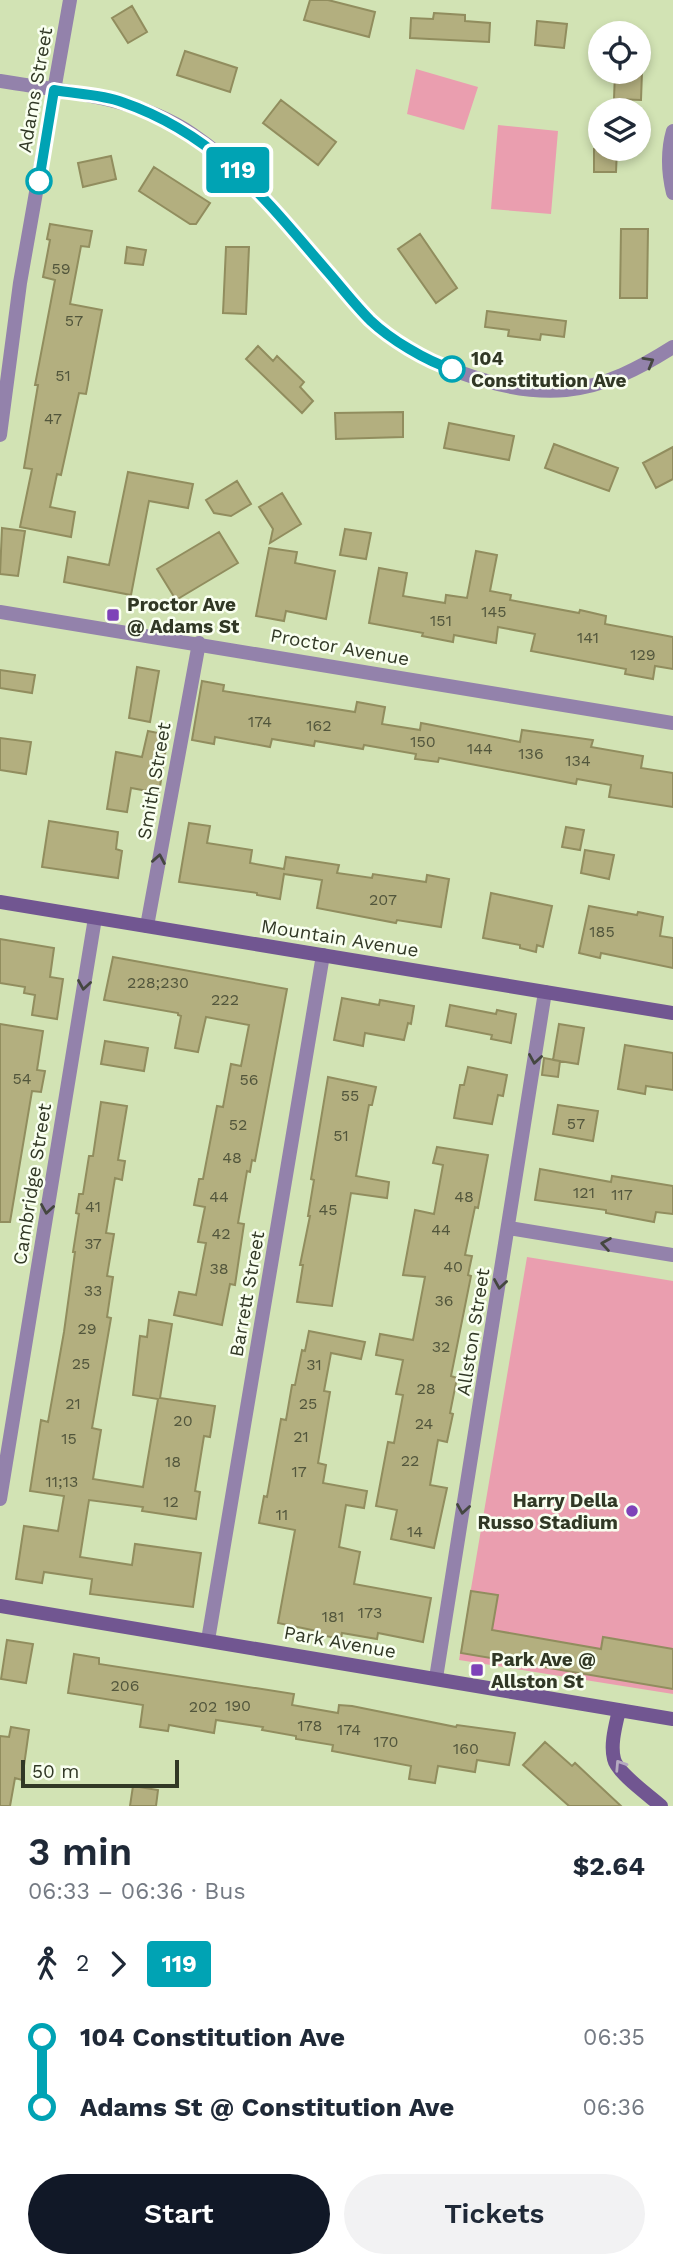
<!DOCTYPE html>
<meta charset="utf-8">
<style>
:root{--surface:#fff;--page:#f2f2f3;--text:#1f2937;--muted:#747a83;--accent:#111827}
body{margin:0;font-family:"Work Sans",sans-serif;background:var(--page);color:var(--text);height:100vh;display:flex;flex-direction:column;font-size:26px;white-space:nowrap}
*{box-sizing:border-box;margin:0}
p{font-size:23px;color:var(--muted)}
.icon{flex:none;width:38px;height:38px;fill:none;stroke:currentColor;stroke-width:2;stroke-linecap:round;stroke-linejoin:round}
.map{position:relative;height:1806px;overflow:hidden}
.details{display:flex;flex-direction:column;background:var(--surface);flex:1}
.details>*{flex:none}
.badge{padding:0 14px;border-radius:5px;font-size:24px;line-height:46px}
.tools{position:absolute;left:588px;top:21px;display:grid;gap:14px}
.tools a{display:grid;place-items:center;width:63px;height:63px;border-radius:50%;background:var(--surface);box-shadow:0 4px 10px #0003;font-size:35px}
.scale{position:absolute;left:21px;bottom:18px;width:158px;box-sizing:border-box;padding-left:7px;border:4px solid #313825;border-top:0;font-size:19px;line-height:24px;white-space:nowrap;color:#313825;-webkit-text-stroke:5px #f9fff0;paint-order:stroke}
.map>.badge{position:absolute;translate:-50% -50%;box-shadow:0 0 0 4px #fff}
.legs{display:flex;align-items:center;gap:10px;height:77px;padding:0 28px;font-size:23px}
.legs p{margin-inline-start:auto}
.head{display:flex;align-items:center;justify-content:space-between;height:119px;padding:0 28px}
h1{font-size:38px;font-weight:600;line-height:52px}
.button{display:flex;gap:14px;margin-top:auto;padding:14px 28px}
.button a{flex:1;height:80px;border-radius:42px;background:var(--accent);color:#fff;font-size:28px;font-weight:600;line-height:80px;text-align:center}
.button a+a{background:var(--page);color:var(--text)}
ul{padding:0 28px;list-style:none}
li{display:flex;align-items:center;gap:24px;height:70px;font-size:26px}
li i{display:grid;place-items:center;width:10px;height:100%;margin:0 9px;background:currentColor}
li i::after{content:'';width:18px;height:18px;margin:-9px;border:5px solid;border-radius:50%;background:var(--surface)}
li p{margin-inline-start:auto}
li:first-child i{background:linear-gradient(#0000 50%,currentColor 0)}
li:last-child i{background:linear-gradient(currentColor 50%,#0000 0)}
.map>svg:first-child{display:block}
.green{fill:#ea9eaf}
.building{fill:#b3af7f;stroke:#918d5e;stroke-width:2}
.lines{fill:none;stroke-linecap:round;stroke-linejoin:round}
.street{stroke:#9382ab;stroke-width:14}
.secondary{stroke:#715691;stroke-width:14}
.oneway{stroke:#454740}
.oneway2{stroke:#b5aac0}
.line-1-casing{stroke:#fff;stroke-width:16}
.line-1{stroke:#00a3b4;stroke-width:10}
.stop-1-dot{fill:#fff;stroke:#00a3b4;stroke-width:3.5}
.poi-dot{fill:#7e42b8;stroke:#f9fff0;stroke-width:2.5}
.labels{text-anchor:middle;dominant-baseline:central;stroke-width:5;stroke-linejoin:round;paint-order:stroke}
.number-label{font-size:16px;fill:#52563c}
.street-label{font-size:19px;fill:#313825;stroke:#f9fff0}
.stop-label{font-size:19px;font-weight:bold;fill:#313825;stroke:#f9fff0;text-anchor:start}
.poi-label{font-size:19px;font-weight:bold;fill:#313825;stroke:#f9fff0;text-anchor:start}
</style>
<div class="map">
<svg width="673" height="1806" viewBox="0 0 673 1806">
<rect width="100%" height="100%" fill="#d2e3b4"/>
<path class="green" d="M416,69L478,87L464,130L407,114Z
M498,125L558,131L551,214L491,209Z
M527,1257L673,1281V1694L459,1660Z"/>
<path class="building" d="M310,0H328L375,12L369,37L304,20Z
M132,6L147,32L128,43L112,18Z
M434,13L465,15V21L490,23L489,42L410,38L411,18L433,19Z
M537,21L567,24L564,48L535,45Z
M185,51L237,68L230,92L177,75Z
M615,72H642L641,100L614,99Z
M281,100L336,142L318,165L263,123Z
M594,149H617L616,172H594Z
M111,156L116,179L83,187L78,163Z
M154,167L210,203L196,224H190L139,191Z
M50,224L92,231L89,247L81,246L70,304L102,310L86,394L79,393L61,475L57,474L50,507L75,512L71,537L20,527L32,469L24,468L38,385H35L55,280L43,277L50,240L47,239Z
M621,229H648L647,298H620Z
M420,234L457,288L436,303L398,249Z
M127,247L146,250L143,265L125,263Z
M226,247H249L246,314L223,313Z
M487,311L566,321L564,337L541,334L540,340L508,336L509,330L485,327Z
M258,346L273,361L277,356L304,382L300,387L313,401L302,413L246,359Z
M403,412V437L336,439L335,413Z
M449,423L514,436L509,460L444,448Z
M554,444L618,468L609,491L545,468Z
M673,447V479L656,488L643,463Z
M128,472L193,484L188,508L149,501L131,595L64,582L68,557L109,565Z
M237,481L251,504L231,516L214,513L206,500Z
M282,493L301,524L270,543L273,529L259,507Z
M2,528L25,531L18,576L0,574Z
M345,529L371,533L366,559L340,555Z
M219,532L238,563L176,600L157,569Z
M269,548L297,552L295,563L335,571L326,619L286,611L284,621L256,616Z
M476,551L497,555L490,591L511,595L510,600L579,613L580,610L606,616L605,624L673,637V669L655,666L653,679L625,674L626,669L531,651L535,634L498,627L496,643L454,635L453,642L422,636L423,633L369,623L379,568L407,573L403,596L445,603L446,595L467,598Z
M137,667L159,671L150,722L129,718Z
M0,670L35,675L32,693L0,688Z
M202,681L224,685L223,691L355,712L357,702L385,707L382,724L420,730L421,723L520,742L522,730L593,740L591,747L643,756L641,768L673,773V807L609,797L611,785L577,779L576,784L439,758L438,762L415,759L416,754L364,745L363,749L315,741L314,746L272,739L270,747L215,737L214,744L192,740Z
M148,731L168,735L159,793L131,788L127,812L107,809L116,752L142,757Z
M0,738L31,742L26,774L0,770Z
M49,821L118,832L116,849L122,851L118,878L42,867Z
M189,823L210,826L207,843L252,850L250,863L284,869L286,857L339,865L337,873L372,878L373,874L426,882L427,875L449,879L441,927L397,920L396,923L317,908L322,880L284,874L280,899L257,895V893L179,882Z
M566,827L584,830L580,850L562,847Z
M585,850L614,855L609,879L581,873Z
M491,893L552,906L543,947L537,945L536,952L520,948V945L483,938Z
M589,906L637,915L638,912L663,917L660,936L673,938V968L601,953L600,958L579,953Z
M0,939L54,948L50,977L63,979L57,1019L32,1015L35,995L24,993L25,987L0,983Z
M113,957L287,989L255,1161L252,1160L250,1172L247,1171L238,1223L244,1224L235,1285L230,1284L222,1325L174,1315L179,1292L196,1295L206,1243L198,1242L205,1207L194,1205L199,1179H203L217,1106L223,1107L231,1064L241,1066L249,1025L206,1017L198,1052L175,1048L181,1016L178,1015V1013L104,1000Z
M342,998L379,1005L380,1000L414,1006L411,1024L408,1023L404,1040L365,1033L363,1046L334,1040Z
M450,1005L496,1014L497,1010L516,1014L511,1043L491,1039L492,1035L446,1026Z
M0,1024L43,1031L37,1070L45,1071L41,1092L32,1091L10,1222H0Z
M559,1024L584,1028L578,1064L553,1060Z
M105,1041L148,1048L144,1071L101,1064Z
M625,1045L673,1053V1090L646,1086L645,1094L618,1089Z
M544,1058L560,1061L558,1077L542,1075Z
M468,1067L507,1075L503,1096L498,1095L492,1124L454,1118L460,1085H464Z
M328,1077L376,1087L372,1105H369L356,1176L389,1182L387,1198L351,1193L332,1306L297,1302L303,1265H300L310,1216H308L314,1180L311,1179Z
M101,1102L127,1106L118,1160L125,1161L122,1180L115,1178L106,1233L114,1234L107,1276L113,1277L107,1317L111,1318L92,1428L101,1430L93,1479L143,1487L158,1399L133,1395L140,1336L147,1337L149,1320L172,1324L160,1398L215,1406L210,1437L204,1436L195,1491L200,1492L196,1519L142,1511L143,1507L89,1500L80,1557L132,1565L135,1544L201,1553L193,1607L90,1594L92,1579L44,1572L42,1583L16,1579L24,1526L58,1531L64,1496L30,1491L41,1420L48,1422L64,1332L75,1252H73L79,1214L76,1213L79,1194H83L89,1156H93Z
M558,1105L598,1111L593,1141L553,1134Z
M437,1147L488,1155L478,1208L475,1207L465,1255L472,1256L468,1275L471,1276L451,1376L457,1378L450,1413L453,1414L447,1442L438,1440L430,1485L447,1488L434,1548L391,1539L397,1510L376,1506L388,1442L394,1443L403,1395L396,1394L403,1360L376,1355L380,1334L413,1340L425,1277L403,1275L415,1210L434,1214L443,1165L433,1163Z
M540,1169L611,1182L612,1176L673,1186V1214L656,1212L654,1222L606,1213V1210L535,1200Z
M309,1331L365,1342L361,1359L331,1353L324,1391L330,1392L318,1463L326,1465L323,1483L367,1491L364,1508L346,1505L339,1547L360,1552L354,1584L431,1598L423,1642L378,1633L377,1639L342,1633L341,1639L316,1634L317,1631L278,1623L295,1530L259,1523L264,1496L267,1497L281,1419L286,1420L292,1385H295L302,1350L305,1351Z
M471,1591L498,1595L492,1630L601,1649L603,1637L673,1649V1689L461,1653Z
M7,1640L33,1644L26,1683L1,1679Z
M74,1654L99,1658V1664L294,1694L292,1705L338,1713L339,1705L352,1706L456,1727L457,1725L515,1733L509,1765L477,1760L475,1772L438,1766L435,1783L409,1779L411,1766L332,1751L333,1745L296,1739V1736L262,1730L263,1727L216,1720L214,1733L169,1725L168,1731L140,1727L143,1705L68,1693Z
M11,1727L29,1730L22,1780L15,1778L10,1806H0V1736L9,1737Z
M545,1742L572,1766L575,1763L621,1806H569L523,1765Z
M133,1786L158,1790L156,1806H130Z"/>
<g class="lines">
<path class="street" d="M0,81C66,92 135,96 192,134C247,171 289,227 333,277C345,291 357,308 371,321C415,362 505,396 566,390C606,386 640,368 673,347
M673,131C667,152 668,172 673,193
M0,435L20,283L70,0
M0,612L673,723
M147,926L199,643
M509,1228L673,1255
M0,1499L95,918
M208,1640L323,955
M436,1678L545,992"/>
<path class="secondary" d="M0,902L673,1013
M0,1606L673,1719
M619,1710C616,1724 610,1744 614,1759C617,1773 650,1796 661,1806"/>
</g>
<defs><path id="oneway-chevron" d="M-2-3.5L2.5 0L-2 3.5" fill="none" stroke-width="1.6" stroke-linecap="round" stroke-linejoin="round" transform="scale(1.75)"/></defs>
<g class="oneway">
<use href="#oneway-chevron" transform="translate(649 362) rotate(-30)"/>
<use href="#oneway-chevron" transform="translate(159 859) rotate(-80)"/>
<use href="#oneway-chevron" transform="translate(84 985) rotate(99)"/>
<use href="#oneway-chevron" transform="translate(535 1059) rotate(99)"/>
<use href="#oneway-chevron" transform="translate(47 1209) rotate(99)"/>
<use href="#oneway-chevron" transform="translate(606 1244) rotate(-171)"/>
<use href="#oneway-chevron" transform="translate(500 1284) rotate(99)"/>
<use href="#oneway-chevron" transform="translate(463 1509) rotate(99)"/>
</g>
<use class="oneway2" href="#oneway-chevron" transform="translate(620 1765) rotate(-123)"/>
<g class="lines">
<defs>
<path id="line-1" d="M39,181L54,90C76,94 101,94 122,102C217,135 265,199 328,272C342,288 355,305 370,320C390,339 426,361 452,369"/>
</defs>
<use href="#line-1" class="line-1-casing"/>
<use href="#line-1" class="line-1"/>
</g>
<g class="stop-1-dot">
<circle cx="39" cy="181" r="12"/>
<circle cx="452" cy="369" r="12"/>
</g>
<g class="poi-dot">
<rect x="106" y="608" width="14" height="14" rx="3.5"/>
<circle cx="632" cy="1511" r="7"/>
<rect x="470" y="1663" width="14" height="14" rx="3.5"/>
</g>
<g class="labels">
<g class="number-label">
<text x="61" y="268">59</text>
<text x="74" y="320">57</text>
<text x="63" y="375">51</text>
<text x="53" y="418">47</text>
<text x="494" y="611">145</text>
<text x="441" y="620">151</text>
<text x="588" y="637">141</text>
<text x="643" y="654">129</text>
<text x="260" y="721">174</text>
<text x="319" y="725">162</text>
<text x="423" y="741">150</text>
<text x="480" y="748">144</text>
<text x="531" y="753">136</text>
<text x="578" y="760">134</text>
<text x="383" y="899">207</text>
<text x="602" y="931">185</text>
<text x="158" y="982">228;230</text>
<text x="225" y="999">222</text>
<text x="22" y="1078">54</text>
<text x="249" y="1079">56</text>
<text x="350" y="1095">55</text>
<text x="576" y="1123">57</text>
<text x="238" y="1124">52</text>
<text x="341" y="1135">51</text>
<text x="232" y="1157">48</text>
<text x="584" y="1192">121</text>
<text x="622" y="1194">117</text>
<text x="219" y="1196">44</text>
<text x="464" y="1196">48</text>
<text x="93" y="1206">41</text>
<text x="328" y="1209">45</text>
<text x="441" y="1229">44</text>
<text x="221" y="1233">42</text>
<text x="93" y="1243">37</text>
<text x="453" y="1266">40</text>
<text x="219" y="1268">38</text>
<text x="93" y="1290">33</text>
<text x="444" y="1300">36</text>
<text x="87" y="1328">29</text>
<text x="441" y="1346">32</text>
<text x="81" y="1363">25</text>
<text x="314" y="1364">31</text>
<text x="426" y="1388">28</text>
<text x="73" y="1403">21</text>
<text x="308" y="1403">25</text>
<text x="183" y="1420">20</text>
<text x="424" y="1423">24</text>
<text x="301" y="1436">21</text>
<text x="69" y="1438">15</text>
<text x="410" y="1460">22</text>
<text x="173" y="1461">18</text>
<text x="299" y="1471">17</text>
<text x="62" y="1481">11;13</text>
<text x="171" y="1501">12</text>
<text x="282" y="1514">11</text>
<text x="415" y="1531">14</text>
<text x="370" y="1612">173</text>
<text x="333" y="1616">181</text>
<text x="125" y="1685">206</text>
<text x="238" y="1705">190</text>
<text x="203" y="1706">202</text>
<text x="310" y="1725">178</text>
<text x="349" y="1729">174</text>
<text x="386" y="1741">170</text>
<text x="466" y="1748">160</text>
</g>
<g class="street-label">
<text transform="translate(35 90) rotate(-80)">Adams Street</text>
<text transform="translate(340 647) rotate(10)">Proctor Avenue</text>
<text transform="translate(154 781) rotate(-80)">Smith Street</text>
<text transform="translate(340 938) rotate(9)">Mountain Avenue</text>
<text transform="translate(32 1184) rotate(-81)">Cambridge Street</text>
<text transform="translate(247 1294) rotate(-80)">Barrett Street</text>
<text transform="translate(473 1332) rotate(-81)">Allston Street</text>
<text transform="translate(340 1642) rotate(10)">Park Avenue</text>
</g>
<g class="stop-label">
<text x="471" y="358">104<tspan x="471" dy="22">Constitution Ave</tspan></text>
</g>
<g class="poi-label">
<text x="127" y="604">Proctor Ave<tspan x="127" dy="22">@ Adams St</tspan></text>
<text x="618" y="1500" text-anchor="end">Harry Della<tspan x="618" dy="22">Russo Stadium</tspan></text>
<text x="491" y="1659">Park Ave @<tspan x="491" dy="22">Allston St</tspan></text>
</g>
</g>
</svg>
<div class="tools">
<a><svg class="icon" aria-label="locate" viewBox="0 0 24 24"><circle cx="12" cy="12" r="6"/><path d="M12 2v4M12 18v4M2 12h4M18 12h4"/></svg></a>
<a><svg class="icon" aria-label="layers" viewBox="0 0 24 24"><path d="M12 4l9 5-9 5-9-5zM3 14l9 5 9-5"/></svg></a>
</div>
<div class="scale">50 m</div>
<b class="badge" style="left:238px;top:170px;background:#00a3b4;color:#fff">119</b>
</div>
<section class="details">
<div class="head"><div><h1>3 min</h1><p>06:33 – 06:36 · Bus</p></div><b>$2.64</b></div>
<div class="legs"><svg class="icon" aria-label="walk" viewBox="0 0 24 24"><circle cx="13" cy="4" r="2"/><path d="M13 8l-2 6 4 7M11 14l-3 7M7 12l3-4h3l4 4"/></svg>2<svg class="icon" aria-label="forward" viewBox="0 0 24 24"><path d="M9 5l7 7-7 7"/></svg><b class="badge" style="background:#00a3b4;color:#fff">119</b></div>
<ul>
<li><i style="color:#00a3b4"></i><b>104 Constitution Ave</b><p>06:35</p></li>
<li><i style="color:#00a3b4"></i><b>Adams St @ Constitution Ave</b><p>06:36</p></li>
</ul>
<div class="button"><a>Start</a><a>Tickets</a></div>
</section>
